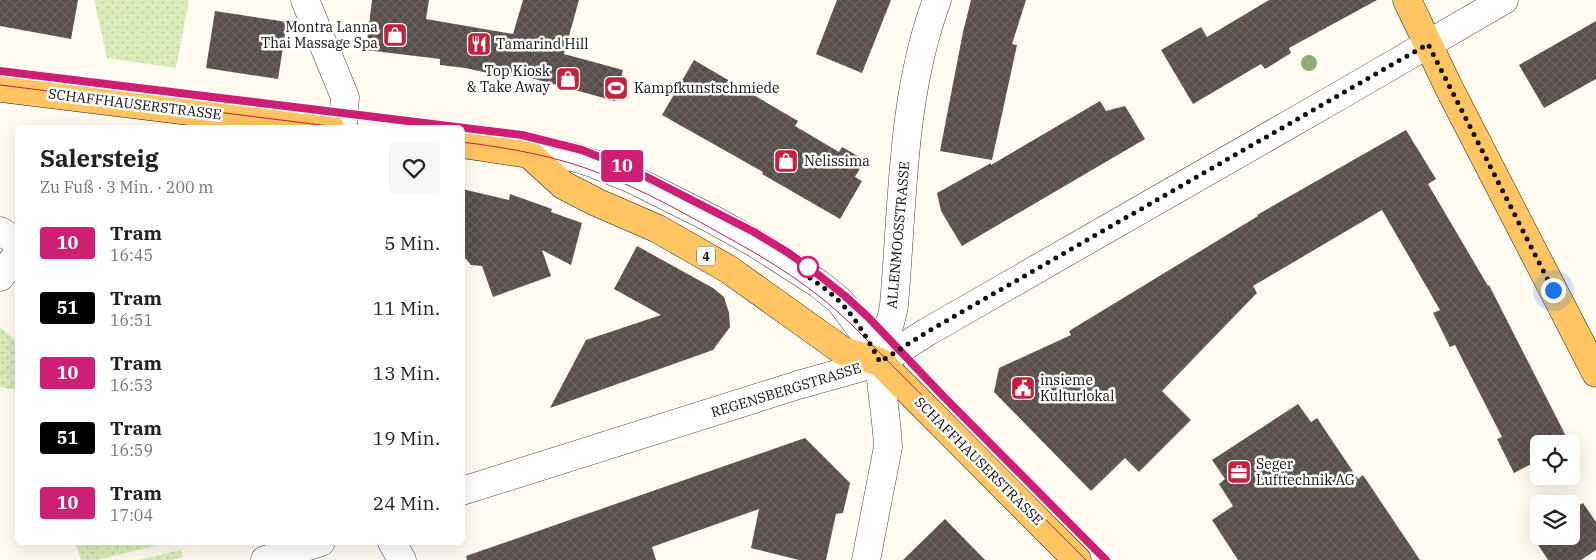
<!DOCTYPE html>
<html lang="de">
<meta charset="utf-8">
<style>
:root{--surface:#fff;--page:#f6f6f6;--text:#202124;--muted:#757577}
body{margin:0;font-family:"IBM Plex Serif",serif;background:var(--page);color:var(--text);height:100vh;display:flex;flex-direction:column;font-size:19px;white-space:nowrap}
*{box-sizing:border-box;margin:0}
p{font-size:16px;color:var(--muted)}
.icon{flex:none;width:28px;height:28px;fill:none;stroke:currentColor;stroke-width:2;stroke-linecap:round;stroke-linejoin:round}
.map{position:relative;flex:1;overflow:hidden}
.side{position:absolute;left:15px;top:125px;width:450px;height:420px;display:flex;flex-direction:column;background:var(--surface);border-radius:8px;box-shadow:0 5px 20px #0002}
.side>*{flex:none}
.badge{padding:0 10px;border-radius:4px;font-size:18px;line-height:32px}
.tools{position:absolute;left:1530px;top:435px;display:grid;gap:10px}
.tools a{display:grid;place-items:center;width:50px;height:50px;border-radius:8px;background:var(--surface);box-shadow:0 5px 20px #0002;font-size:25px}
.you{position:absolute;width:25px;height:25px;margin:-12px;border:4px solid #fff;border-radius:50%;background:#1a73e8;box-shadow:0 0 0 8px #1a73e833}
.map>.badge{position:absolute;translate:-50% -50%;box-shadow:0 0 0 2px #fff}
.round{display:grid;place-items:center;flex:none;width:52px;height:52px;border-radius:8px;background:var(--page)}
.overview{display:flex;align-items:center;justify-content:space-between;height:85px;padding:0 25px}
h1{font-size:24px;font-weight:800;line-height:38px}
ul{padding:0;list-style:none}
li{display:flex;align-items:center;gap:15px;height:65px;padding:0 25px}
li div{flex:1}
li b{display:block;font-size:19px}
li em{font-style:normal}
li .badge{min-width:55px;font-weight:700;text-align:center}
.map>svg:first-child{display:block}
.green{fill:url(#green-dots)}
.building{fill:url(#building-cross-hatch)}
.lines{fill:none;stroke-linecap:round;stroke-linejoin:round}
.minor-casing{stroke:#424242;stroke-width:29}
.major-casing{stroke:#202020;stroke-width:29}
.minor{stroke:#fff;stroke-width:28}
.major{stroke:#fec562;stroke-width:28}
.tram{stroke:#c7203c;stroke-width:1}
.tree{fill:#90ac7b}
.line-casing{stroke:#fff;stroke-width:11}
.line{stroke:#ce1f75;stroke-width:8}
.walk{stroke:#0f0f0f;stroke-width:5;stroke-dasharray:0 9}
.stop-dot{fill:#fff;stroke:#ce1f75;stroke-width:2.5}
.labels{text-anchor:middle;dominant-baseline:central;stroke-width:5;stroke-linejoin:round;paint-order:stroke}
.shield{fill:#fff;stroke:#575757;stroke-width:1}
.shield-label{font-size:12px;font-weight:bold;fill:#0f0f0f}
.poi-label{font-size:14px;fill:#0f0f0f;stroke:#fff;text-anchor:start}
.street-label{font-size:14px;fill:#0f0f0f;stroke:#fff}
</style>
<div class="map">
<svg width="1596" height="560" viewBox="0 0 1596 560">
<defs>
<pattern id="green-dots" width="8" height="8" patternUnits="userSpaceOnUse" patternTransform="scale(1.25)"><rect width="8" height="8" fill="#d9ecb8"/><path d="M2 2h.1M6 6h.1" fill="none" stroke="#b9c99d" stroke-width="1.8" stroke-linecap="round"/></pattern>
<pattern id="building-cross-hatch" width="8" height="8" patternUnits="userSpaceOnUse" patternTransform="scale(1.25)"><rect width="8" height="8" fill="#584e4b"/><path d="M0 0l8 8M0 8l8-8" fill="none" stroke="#6b6361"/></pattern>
</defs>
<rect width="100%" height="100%" fill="#fffbf1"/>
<path class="green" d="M94,0H189L176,68L107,58Z
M0,327L17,342V390L0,387Z
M76,543L77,542L166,543L97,560H81Z
M181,550L183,557L172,560H139Z"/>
<path class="building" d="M0,0H78L71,39L0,26Z
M372,0H429L426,19L513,34L523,0H579L564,54L623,70L615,101L494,68L493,74L465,68L440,65V59L366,50Z
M837,0H891L862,73L816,54Z
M971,0H1026L1012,44L1017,45L992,160L940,151L963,32Z
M1269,0H1377L1289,48L1291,53L1265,69L1261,64L1193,104L1161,50L1201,27L1207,37Z
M215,11L287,22L278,79L206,68Z
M1596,21V79L1544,108L1519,65Z
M694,60L798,121L795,126L839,152L842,147L865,160L855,177L862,181L840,219L762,174L763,172L662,115Z
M1100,101L1106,111L1125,106L1145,139L962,246L941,211L937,193L991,163V165Z
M1406,130L1436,179L1428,184L1488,286L1489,285L1570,444H1539V460L1514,473L1497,439L1502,437L1455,345L1450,347L1433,313L1440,310L1382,210L1253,286L1257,293L1162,391L1191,420L1139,472L1125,458L1091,491L994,392L999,368L1071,335L1069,331L1258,216L1257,215Z
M462,189L509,200L510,194L552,209L551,212L582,223L571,265L542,250L551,276L493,297L482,266L471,265L462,254Z
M637,246L713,288L724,297L729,313L730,327L713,350L550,408L586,340L661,315L614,289Z
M1298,404L1311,422L1317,418L1358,479L1363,475L1420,560H1238L1212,520L1233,506L1219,484L1225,479L1212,460Z
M805,438L850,483L843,513L836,514L826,560H799L751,548L759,509L652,547L656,560H467L466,556Z
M1583,503L1596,522V550L1581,560H1548L1533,537L1539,533V536H1571V511Z
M945,519L985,560H903Z"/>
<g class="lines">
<defs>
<path id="minor" d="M305,0L345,97L343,128
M529,154L573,157L595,164L632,179L712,219L755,243L819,284L840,301L864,333L880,362
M0,231L18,242
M0,277L18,253
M462,491L798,385L880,362L927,332L1344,93L1504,0
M392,542L402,560
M265,560L321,542
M866,560L888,447C887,419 881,392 880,364C880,347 892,323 894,305C903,203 901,97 937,0"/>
<path id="major" d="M1407,0L1449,88L1596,373
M0,88L330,128
M462,144L529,154L563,185L596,202L658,229L728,269L843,351L880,362L1077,560"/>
</defs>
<use href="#minor" class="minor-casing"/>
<use href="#major" class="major-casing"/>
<use href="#minor" class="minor"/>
<use href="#major" class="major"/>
<path class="tram" d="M0,71L522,135L582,150L635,171L673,189L754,233L804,264L826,280L868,317L944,397L1106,560
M0,85L345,128
M462,142C509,148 556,156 599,173C643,190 684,213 725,236C771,261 814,288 852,325L1086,560"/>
</g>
<circle class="tree" cx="1309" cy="63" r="8"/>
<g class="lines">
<defs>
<path id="line" d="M0,71L522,135L582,150L635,171L754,232L787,252L815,272L845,296L868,317L944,397L1106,560"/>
</defs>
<use href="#line" class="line-casing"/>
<use href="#line" class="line"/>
<path class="walk" d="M808,267L802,273C815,281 828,290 839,301C857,319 868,340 880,362L927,332L1428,44L1553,290"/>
</g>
<defs>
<symbol id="shop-square" viewBox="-11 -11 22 22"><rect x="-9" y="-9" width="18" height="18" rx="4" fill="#c7203c" stroke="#fff"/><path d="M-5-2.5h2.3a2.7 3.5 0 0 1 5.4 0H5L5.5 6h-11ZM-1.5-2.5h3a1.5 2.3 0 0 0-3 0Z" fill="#fff"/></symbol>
<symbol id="restaurant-square" viewBox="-11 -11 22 22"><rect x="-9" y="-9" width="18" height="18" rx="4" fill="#c7203c" stroke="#fff"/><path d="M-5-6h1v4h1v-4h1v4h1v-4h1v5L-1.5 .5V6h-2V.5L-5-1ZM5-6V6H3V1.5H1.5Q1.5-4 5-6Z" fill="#fff"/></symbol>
<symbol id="stadium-square" viewBox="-11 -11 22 22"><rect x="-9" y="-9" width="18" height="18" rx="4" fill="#c7203c" stroke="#fff"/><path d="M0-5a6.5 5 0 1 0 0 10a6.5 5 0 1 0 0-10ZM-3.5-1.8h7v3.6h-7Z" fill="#fff"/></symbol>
<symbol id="civic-square" viewBox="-11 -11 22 22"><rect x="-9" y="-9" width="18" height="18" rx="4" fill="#c7203c" stroke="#fff"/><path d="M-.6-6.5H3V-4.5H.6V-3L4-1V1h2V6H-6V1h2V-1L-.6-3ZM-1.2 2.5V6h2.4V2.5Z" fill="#fff"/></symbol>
<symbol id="office-square" viewBox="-11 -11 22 22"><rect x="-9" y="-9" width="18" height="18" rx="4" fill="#c7203c" stroke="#fff"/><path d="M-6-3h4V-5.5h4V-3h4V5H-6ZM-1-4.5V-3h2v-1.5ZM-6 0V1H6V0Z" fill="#fff"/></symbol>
</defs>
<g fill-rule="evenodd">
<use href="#shop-square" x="381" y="21" width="28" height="28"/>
<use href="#restaurant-square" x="465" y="30" width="28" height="28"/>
<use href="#shop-square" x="554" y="65" width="28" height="28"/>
<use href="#stadium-square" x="602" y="74" width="28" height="28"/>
<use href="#shop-square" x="772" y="147" width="28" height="28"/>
<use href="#civic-square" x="1009" y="374" width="28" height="28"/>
<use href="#office-square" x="1225" y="458" width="28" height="28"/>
</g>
<circle class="stop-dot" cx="808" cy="267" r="10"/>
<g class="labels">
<rect class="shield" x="697" y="246.5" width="18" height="19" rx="4"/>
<g class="shield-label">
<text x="706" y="256">4</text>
</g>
<g class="poi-label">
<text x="378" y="27" text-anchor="end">Montra Lanna<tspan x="378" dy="16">Thai Massage Spa</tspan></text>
<text x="496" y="44">Tamarind Hill</text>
<text x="550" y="71" text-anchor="end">Top Kiosk<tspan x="550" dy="16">&amp; Take Away</tspan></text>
<text x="634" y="88">Kampfkunstschmiede</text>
<text x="804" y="161">Nelissima</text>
<text x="1040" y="380">insieme<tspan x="1040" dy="16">Kulturlokal</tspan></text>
<text x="1256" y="464">Seger<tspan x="1256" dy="16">Lufttechnik AG</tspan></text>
</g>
<g class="street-label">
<text transform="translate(135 104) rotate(7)">SCHAFFHAUSERSTRASSE</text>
<text transform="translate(898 235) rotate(-85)">ALLENMOOSSTRASSE</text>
<text transform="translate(786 390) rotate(-17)">REGENSBERGSTRASSE</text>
<text transform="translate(979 461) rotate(45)">SCHAFFHAUSERSTRASSE</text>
</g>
</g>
</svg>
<div class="tools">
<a><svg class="icon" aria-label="locate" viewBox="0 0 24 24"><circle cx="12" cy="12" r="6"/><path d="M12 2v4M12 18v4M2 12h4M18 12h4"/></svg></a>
<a><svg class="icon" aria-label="layers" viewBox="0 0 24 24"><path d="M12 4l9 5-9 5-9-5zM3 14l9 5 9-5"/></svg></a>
</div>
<div class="you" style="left:1553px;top:290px"></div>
<b class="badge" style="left:622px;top:166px;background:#ce1f75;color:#fff">10</b>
<section class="side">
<div class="overview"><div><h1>Salersteig</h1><p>Zu Fuß · 3 Min. · 200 m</p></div><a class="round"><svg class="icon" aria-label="heart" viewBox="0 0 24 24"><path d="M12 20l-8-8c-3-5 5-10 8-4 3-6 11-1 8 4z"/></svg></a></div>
<ul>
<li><span class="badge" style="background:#ce1f75;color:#fff">10</span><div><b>Tram</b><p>16:45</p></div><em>5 Min.</em></li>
<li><span class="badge" style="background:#000;color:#fff">51</span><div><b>Tram</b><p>16:51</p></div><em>11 Min.</em></li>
<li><span class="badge" style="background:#ce1f75;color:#fff">10</span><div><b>Tram</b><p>16:53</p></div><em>13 Min.</em></li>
<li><span class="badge" style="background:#000;color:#fff">51</span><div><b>Tram</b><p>16:59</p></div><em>19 Min.</em></li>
<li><span class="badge" style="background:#ce1f75;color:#fff">10</span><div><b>Tram</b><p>17:04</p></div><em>24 Min.</em></li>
</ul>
</section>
</div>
